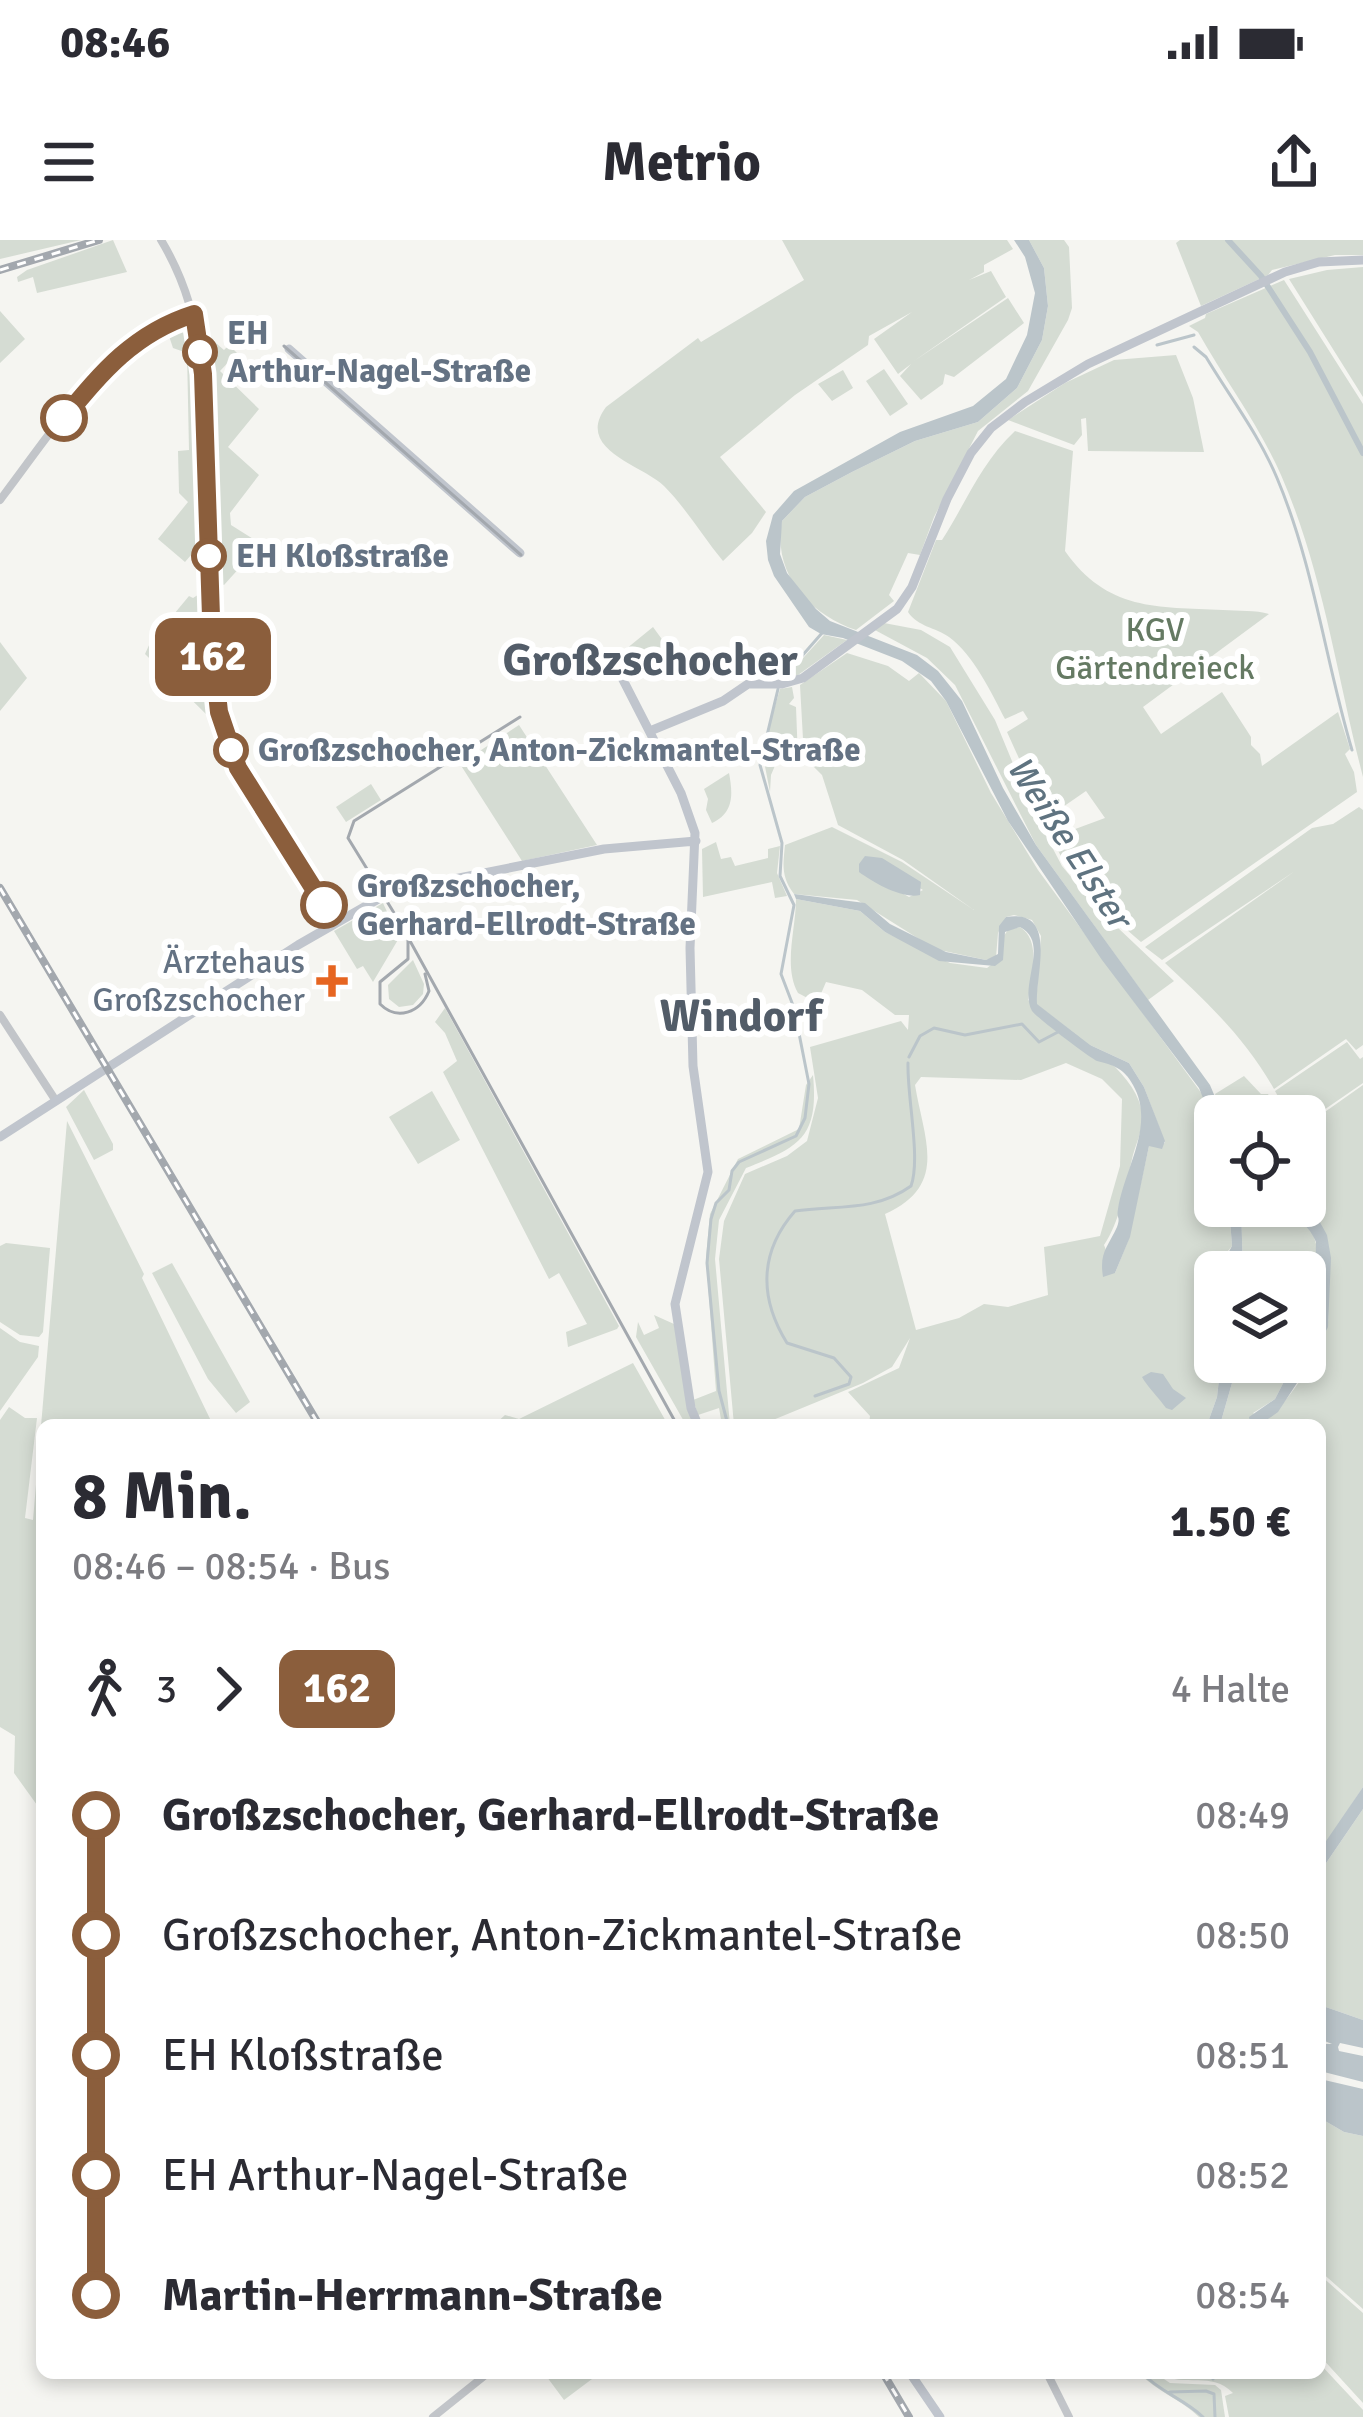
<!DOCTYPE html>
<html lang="de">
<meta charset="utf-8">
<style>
:root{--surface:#fff;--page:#f2f2f3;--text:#2b2b33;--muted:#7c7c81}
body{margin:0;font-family:Signika,sans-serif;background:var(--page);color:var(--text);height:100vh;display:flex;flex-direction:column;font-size:45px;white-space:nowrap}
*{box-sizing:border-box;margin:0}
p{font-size:39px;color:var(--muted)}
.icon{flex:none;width:66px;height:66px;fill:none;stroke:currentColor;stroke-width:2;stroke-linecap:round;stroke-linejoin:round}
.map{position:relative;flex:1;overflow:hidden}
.side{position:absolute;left:36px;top:1179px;width:1290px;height:960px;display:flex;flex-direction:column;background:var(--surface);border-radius:18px;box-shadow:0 6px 18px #0003}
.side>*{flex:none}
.badge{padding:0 24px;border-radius:18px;font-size:42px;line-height:78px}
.controls{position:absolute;left:1194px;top:855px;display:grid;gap:24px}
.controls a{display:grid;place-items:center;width:132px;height:132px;border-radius:18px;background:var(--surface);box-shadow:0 6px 18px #0003;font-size:60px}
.map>.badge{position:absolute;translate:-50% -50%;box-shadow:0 0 0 6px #fff}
.legs{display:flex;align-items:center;gap:18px;height:132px;padding:0 36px;font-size:39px}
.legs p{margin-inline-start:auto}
.summary{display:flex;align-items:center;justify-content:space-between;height:204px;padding:0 36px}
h1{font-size:66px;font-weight:800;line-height:90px}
ul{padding:0 36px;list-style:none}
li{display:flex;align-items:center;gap:42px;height:120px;font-size:45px}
li i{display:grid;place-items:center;width:18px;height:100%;margin:0 15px;background:currentColor}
li i::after{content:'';width:30px;height:30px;margin:-15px;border:9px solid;border-radius:50%;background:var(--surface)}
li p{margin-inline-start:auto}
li:first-child i{background:linear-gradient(#0000 50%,currentColor 0)}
li:last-child i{background:linear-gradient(currentColor 50%,#0000 0)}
.status{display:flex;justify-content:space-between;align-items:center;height:84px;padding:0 60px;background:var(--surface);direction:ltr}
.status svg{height:33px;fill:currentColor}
header{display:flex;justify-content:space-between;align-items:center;height:156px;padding:0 36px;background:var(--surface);font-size:54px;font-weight:800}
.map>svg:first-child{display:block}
.green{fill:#d5dcd3;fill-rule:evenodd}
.water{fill:#bbc5ca}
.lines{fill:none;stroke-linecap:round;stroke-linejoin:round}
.stream{stroke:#bbc5ca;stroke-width:3}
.canal{stroke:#bbc5ca;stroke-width:6}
.tertiary{stroke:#c2c5c9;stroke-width:8}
.secondary{stroke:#c0c5cd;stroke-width:9}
.tram{stroke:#a3a8ae;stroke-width:3}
.rail-casing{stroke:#a3a8ae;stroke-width:8}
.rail{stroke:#fff;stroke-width:3;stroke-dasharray:9;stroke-linecap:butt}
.line-1-casing{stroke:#fff;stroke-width:27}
.line-1{stroke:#8b5e3c;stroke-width:18}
.stop-1-dot{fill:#fff;stroke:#8b5e3c;stroke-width:6}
.poi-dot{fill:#e66521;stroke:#fff;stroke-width:4.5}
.labels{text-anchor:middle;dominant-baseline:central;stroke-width:12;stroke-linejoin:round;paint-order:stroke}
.stop-label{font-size:33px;font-weight:bold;fill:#647283;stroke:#fff;text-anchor:start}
.park-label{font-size:33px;fill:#657a63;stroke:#fff}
.poi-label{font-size:33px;fill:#647283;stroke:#fff;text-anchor:end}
.water-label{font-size:36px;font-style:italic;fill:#5f7380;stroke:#fff}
.district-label{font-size:45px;font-weight:bold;fill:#525c68;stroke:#fff}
</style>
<div class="status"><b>08:46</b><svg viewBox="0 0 49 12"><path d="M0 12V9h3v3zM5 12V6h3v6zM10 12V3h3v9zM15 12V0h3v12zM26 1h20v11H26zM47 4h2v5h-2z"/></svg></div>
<header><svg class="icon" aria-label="menu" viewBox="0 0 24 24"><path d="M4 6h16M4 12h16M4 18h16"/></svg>Metrio<svg class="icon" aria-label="share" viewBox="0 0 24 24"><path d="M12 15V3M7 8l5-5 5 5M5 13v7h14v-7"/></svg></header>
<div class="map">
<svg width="1363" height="2177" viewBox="0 0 1363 2177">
<rect width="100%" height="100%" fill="#f5f5f1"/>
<path class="green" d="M0,0H81L0,19Z
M113,0L127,32L37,53L33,37L18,42L17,37L27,30Z
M782,0H1007L1013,9L984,25V32L969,40L991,31L1006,57L914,121L1008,58L1024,83L954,137L945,134L943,144L921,160L900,136L911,124L898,134L874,99L912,72L869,96L868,105L795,155L720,217L766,272L752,293L723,321C703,297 686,268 664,246C643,225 574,210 606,167L698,98L701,102L804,40Z
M1029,0H1064L1069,7L1072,68L1068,80L1028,151L978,191L934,277L920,315L908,313L889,355L894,361L856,390C809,374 772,333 782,281L805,257L852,232L915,201L978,182L1017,148L1042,100L1048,66L1044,28Z
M1180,0H1363V15H1335L1272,30L1268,35L1201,66L1176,3Z
M1363,27V157L1289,39L1327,30Z
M1284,40L1363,164V537C1337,437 1323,331 1281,235C1259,185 1225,140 1198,92L1189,86L1205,78L1206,74Z
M0,71L25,99L0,123Z
M189,80C205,109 202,264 204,307H198L185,322L158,299L188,262L179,253L178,211L189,210L187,113L173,108L168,93L171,87Z
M202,91L224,110L229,105L237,113L220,131L259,169L228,207L259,235L230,273L231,285L261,304L224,345L215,342Z
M1176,115L1193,158L1204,212L1088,211L1086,178L1081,179L1082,195L1074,205L1008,180L1065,143L1114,120Z
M884,129L908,164L890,176L866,141Z
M843,130L853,148L832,161L818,144Z
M1015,191L1073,211L1065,311C1107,371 1157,367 1223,370C1238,371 1256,370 1269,374L1143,467L1161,494L1222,452L1251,497V505L1260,514L1262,526L1338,472L1350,509L1345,514L1354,532L1357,552L1141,702C1109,674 1069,642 1054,601L1059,595L1105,578L1086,551L1044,580L1033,547L1036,541L1033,533L1027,536L1007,492L1028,479L1023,471L1005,479C992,454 973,414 949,397C935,387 918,387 908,372L936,300H942C967,261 981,223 1015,191Z
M204,351L216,478L211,479L145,414L150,403L189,356L193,358Z
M884,383L921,390L950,407L995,480L1031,567L1062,626L1097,668L1174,741L1148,760L1036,605L955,445L927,418L873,389Z
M653,387L672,413L630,442L615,418Z
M824,395L847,400L798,435L783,440Z
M0,402L27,438L0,471Z
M847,413L888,426L909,441L919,433L946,461L991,553L1038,630L1205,858L1215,888V966H1229L1232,1006L1212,1031L1208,1049L1215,1077V1122H1221L1217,1157L1207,1185H869L870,1176L848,1152L899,1128L910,1098L892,1127L863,1143L761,1185H734L719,1019L724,981L745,934L787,916L807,901L818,858L810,807L901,781L908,790L909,775H895L862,750L826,742L817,763L798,753C783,726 796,689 796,659L860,671L885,692L950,723L987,728L1003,716V697L1008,690L1020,687C1042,701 1031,736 1028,760C1063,787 1138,829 1142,874C1144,889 1135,905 1132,919C1125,949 1120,981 1104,1005L1115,1033L1128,1001L1149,906L1165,903L1144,847L1129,823L1090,805L1036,764L1041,696L1032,680L1014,675L1006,677L998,693L996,717L986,720L935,709L857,660L794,654C781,637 783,625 785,605L832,587L902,622L974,670L903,620L838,585L822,535L804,517L800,445ZM865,616L923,650L909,657L890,646ZM1066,823L1102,839L1122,859L1120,926L1100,996L1044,1007L1048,1055L1008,1067L984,1064L959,1078L916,1090L885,974C949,945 924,900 915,845L921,837L1021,840Z
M792,447L794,458L789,464L796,467L798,519L780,514L771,535L770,552L762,511L780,449Z
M519,485L597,605L522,621L460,524Z
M729,533C733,554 734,573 712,583L706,570L708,559L704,549Z
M371,544L381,560L346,582L336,567Z
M1359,567L1363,570V805L1356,810L1346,799L1274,849C1246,799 1207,762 1165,723L1295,631L1162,720L1145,707L1312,588L1333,584Z
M716,602L721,619L731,617L735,626L768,618V609L780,606L777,633L787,656L775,658L772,642L703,657L702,609Z
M383,663L399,698L373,742L363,726L357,729L334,691Z
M413,720L424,744L423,754L413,765L399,767L389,759L388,745Z
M445,768L619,1086L617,1089L568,1107L566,1092L587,1084L559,1033L549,1039L443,832L457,821L445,793L435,782Z
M1347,802L1360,819L1363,817V843L1305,883V876H1289L1275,851Z
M813,835C819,898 799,907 746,928L719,980L715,1019L730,1185H722L719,1168L698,1175L693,1160L716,1151L706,1017L710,974L738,919L799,889L806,845Z
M1244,836L1261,854H1268L1281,876H1223L1215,854Z
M1363,845V1547L1320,1613V1185H1220L1238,1122H1294L1275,1159L1253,1173L1264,1182C1285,1167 1321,1114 1327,1088C1330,1077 1327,1062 1327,1050C1327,1020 1332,983 1301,966H1305V918L1313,931L1318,928L1305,905V886Z
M84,850L113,904V910L94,920L66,867Z
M432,851L460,900L418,924L389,877Z
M67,881L144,1034L142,1038L213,1185H42V1572L14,1533L15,1496L0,1487V1180L9,1167L25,1178H37L25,1278L33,1280Z
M1241,966C1272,966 1312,971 1317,1009C1319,1022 1314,1035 1314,1048C1314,1070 1317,1085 1305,1104V1032H1243Z
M6,1003L50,1008L43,1092L39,1097L20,1095L0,1082V1006Z
M172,1023L250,1162L236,1173L208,1139L152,1033Z
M654,1075L674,1084L693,1185H686L636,1097L638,1082L644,1095L659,1088Z
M0,1088L20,1102L39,1106L38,1117L0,1171Z
M633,1123L668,1185H494L505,1175L519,1179Z
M1363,1569V1780L1320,1765V1632Z
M1320,1878L1344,1892L1363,1896V2069L1320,2031Z
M1320,2035L1363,2073V2163L1320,2116Z
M1320,2124L1363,2170V2177H1229L1225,2156L1233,2153C1211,2130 1186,2149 1158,2133H1320Z
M544,2133H600L564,2160Z
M1139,2133H1155L1170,2143L1215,2145L1221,2150L1225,2177H1199C1181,2159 1157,2152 1139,2133Z"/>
<path class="water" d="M1014,0H1029L1044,28L1048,66L1042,100L1017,148L978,182L915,201L852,232L805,257L782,281L780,314L787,333L816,369L830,381L917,415L938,431L962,461L1003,548L1036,605L1210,845L1223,876H1215V888L1199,848L1102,720L1008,581L946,461L931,441L902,421L843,398L821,394L809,387L774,336L768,320L766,301L773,275L794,251L900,192L973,166L1006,139L1027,95L1035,53L1025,17Z
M865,616L882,618L921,642L920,655C902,659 874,643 859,632V624Z
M794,654L865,663L890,684L946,712L986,720L998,714L999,686L1006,677C1059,668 1035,734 1037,764L1090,805L1129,823L1144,847L1165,901L1162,909L1149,906L1130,997L1115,1033L1103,1037C1099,1012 1108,1007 1117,987C1121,976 1116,979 1118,969C1124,929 1156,885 1133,845C1124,828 1113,825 1097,821C1090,818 1036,777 1032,771C1018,745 1051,703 1020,687L1005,692L1003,720L995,726L939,721L885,692L860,671L796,659Z
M1229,966H1241L1243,1032H1231V1022L1215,1032V1077C1196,1036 1216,1037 1232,1006Z
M1270,966H1301L1316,975L1327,995L1331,1018L1328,1087L1314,1117L1278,1172L1264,1182L1250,1184L1249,1177L1275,1159L1294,1122H1305V1104L1314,1090L1316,1002C1306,978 1289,976 1270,966Z
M1221,1122H1238L1220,1185H1207L1217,1157Z
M1151,1132L1163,1134L1173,1149L1186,1158L1172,1170L1166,1168C1159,1158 1146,1145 1142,1137Z
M1363,1547V1569L1320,1632L1322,1607Z
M1320,1765L1363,1780V1808L1340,1803L1338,1807L1339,1811L1363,1816V1842L1320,1831V1804H1332L1320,1799Z
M1320,1839L1363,1849V1896L1344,1892L1320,1878Z"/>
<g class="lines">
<path class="stream" d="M1157,105L1194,95
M1194,107L1206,117C1230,157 1259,195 1277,238C1314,326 1325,419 1352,510
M781,440L822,393
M909,817L920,796L934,788L965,795L1022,784L1039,802L1058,792
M815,1156L849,1144L851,1137L834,1118L787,1103C759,1058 759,1012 795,971C836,965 875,972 911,946C921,919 907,857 908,823
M728,1185L719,1151L707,1023L711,979L716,963L729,950L732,931L739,922L796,896L805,878L809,844L794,768L781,734L794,665L780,636L782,603L760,525L778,449
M1142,2133C1160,2152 1184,2159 1203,2177
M1213,2139L1215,2133
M1170,2152L1206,2151L1214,2154L1215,2177"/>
<path class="canal" d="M1228,0L1261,36L1310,112L1363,213"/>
<path class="tertiary" d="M161,0C187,43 197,85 203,134L212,407L224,493L250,550L336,682
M0,260C54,190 105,102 194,74
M0,775L56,861
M1047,2133L1069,2177
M433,2177L488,2133"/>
<path class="secondary" d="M289,109L520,313
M619,432L681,553L695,593L690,708L693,826L708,932L675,1064L691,1168L698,1185
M650,491L723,461L748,444H782L803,438L897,369L912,347L947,259L971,213L991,188L1025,162L1088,124L1285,32L1319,22L1363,20
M0,897L298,705L380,658L439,642L604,609L696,601
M910,2133L940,2177"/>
<path class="tram" d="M284,106L521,315
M520,477L354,581L348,598L399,681L677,1185
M408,698V719L380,742V764C397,781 420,773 429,751L425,734"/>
<defs>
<path id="rail" d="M0,30L99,0
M0,648L319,1185
M883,2133L909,2177"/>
</defs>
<use href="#rail" class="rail-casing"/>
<use href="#rail" class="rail"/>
</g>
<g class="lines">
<defs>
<path id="line-1" d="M64,178C102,132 134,93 194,74L203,134L212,407L219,472L238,528L324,665"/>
</defs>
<use href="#line-1" class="line-1-casing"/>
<use href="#line-1" class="line-1"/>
</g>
<g class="stop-1-dot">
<circle cx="200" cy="112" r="15"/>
<circle cx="64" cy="178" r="21"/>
<circle cx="209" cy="316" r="15"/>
<circle cx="231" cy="510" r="15"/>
<circle cx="324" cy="665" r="21"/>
</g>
<path class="poi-dot" d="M326 723h12v12h12v12h-12v12h-12v-12h-12v-12h12z"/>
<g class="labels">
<g class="stop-label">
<text x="227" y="93">EH<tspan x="227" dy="38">Arthur-Nagel-Straße</tspan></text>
<text x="236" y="316">EH Kloßstraße</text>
<text x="258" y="510">Großzschocher, Anton-Zickmantel-Straße</text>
<text x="357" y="646">Großzschocher,<tspan x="357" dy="38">Gerhard-Ellrodt-Straße</tspan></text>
</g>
<g class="park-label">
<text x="1155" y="390">KGV<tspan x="1155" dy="38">Gärtendreieck</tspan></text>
</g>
<g class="poi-label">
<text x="305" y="722">Ärztehaus<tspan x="305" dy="38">Großzschocher</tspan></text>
</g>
<g class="water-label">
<text transform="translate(1069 602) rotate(57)">Weiße Elster</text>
</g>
<g class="district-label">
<text x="650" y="420">Großzschocher</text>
<text x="741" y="776">Windorf</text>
</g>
</g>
</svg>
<div class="controls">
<a><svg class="icon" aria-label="locate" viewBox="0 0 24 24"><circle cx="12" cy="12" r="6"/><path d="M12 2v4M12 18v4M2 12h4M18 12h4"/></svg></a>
<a><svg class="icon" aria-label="layers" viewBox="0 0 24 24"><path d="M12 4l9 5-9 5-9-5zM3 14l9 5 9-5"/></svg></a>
</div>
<b class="badge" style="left:213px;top:417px;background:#8b5e3c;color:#fff">162</b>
<section class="side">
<div class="summary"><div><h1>8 Min.</h1><p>08:46 – 08:54 · Bus</p></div><b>1.50 €</b></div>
<div class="legs"><svg class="icon" aria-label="walk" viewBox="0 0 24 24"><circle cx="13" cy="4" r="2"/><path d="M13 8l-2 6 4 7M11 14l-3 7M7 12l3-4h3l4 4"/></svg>3<svg class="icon" aria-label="forward" viewBox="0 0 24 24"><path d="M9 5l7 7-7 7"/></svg><b class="badge" style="background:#8b5e3c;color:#fff">162</b><p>4 Halte</p></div>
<ul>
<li><i style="color:#8b5e3c"></i><b>Großzschocher, Gerhard-Ellrodt-Straße</b><p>08:49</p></li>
<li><i style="color:#8b5e3c"></i><span>Großzschocher, Anton-Zickmantel-Straße</span><p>08:50</p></li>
<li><i style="color:#8b5e3c"></i><span>EH Kloßstraße</span><p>08:51</p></li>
<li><i style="color:#8b5e3c"></i><span>EH Arthur-Nagel-Straße</span><p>08:52</p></li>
<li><i style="color:#8b5e3c"></i><b>Martin-Herrmann-Straße</b><p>08:54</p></li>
</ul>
</section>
</div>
